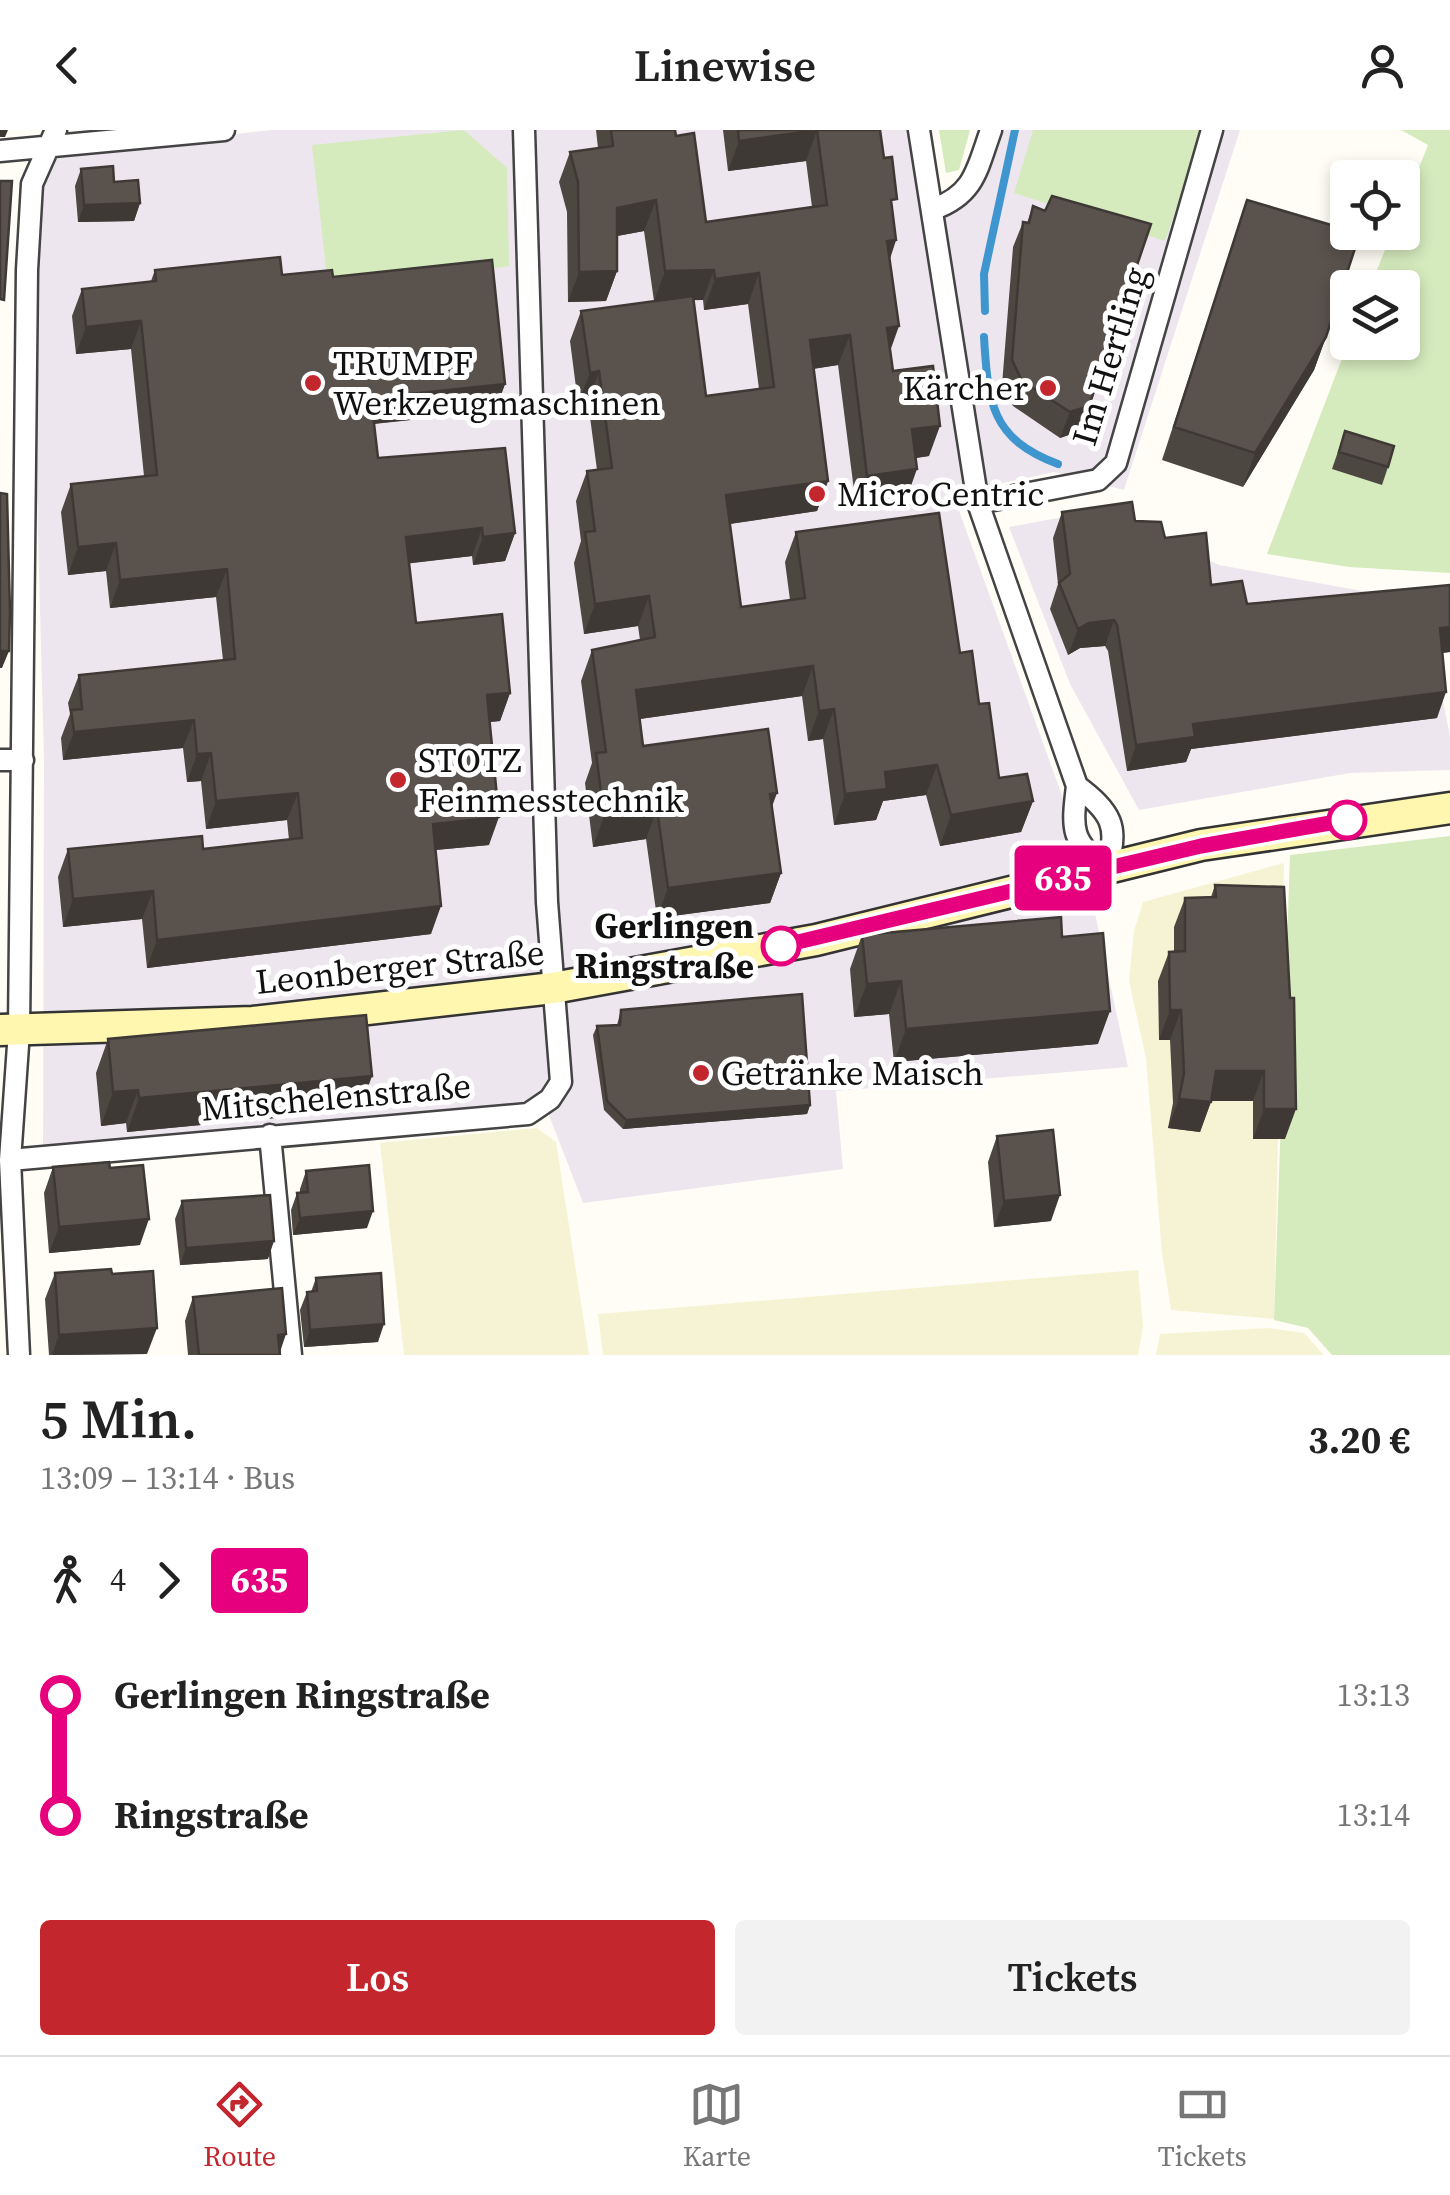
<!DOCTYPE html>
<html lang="de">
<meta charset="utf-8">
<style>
:root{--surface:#fff;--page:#f2f2f2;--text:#222;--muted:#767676;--line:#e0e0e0;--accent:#c4262e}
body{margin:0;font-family:"Source Serif 4",serif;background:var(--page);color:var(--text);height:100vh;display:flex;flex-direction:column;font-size:38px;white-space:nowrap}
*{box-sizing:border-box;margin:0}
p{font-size:32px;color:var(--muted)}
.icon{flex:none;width:55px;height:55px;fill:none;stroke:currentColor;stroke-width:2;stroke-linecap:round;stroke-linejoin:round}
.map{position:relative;height:1225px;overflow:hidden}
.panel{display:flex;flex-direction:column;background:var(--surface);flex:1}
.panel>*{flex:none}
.badge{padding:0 20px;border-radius:8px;font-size:35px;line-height:65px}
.tools{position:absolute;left:1330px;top:30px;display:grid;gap:20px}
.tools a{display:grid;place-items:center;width:90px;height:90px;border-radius:10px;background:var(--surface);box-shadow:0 5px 15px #0003;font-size:50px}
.map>.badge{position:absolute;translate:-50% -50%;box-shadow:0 0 0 5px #fff}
.legs{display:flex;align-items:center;gap:15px;height:110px;padding:0 40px;font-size:32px}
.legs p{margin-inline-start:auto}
.headline{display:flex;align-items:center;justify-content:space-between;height:170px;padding:0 40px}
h1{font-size:55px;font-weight:600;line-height:75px}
.primary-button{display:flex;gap:20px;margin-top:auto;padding:20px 40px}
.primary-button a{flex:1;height:115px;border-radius:10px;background:var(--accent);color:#fff;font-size:40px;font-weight:600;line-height:115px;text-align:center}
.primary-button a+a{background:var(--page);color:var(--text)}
ul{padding:0 40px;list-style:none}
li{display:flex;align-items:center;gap:35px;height:120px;font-size:38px}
li i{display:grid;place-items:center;width:15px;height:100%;margin:0 12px;background:currentColor}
li i::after{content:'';width:25px;height:25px;margin:-12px;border:8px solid;border-radius:50%;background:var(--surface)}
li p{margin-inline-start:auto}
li:first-child i{background:linear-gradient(#0000 50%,currentColor 0)}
li:last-child i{background:linear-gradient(currentColor 50%,#0000 0)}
header{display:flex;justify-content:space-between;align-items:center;height:130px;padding:0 40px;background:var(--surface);font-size:45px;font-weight:600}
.tab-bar{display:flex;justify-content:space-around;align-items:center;height:140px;border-top:2px solid var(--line);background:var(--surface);font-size:28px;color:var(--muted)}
.tab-bar a{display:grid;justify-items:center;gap:5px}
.tab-bar .selected{color:var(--accent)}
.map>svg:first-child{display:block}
.industrial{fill:#eee6ef}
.farmland{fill:#f6f3d4}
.green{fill:#d5ebbd}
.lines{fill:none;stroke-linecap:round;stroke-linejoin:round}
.stream{stroke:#3f96cf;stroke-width:8}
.minor-casing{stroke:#444;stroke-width:25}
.secondary-casing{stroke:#333;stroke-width:35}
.minor{stroke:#fff;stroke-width:20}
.secondary{stroke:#fff6b0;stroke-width:30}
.wall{fill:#4d4742;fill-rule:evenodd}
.shaded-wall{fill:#3f3936}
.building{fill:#5a524d;stroke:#3f3936;stroke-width:2.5}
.line-1-casing{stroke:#fff;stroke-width:22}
.line-1{stroke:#e6007e;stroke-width:15}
.poi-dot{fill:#c4262e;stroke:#fff;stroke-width:4}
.stop-1-dot{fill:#fff;stroke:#e6007e;stroke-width:5}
.labels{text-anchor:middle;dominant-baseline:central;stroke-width:10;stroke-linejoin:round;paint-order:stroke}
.street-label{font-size:35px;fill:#111;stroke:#fff}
.poi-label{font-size:35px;fill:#111;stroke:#fff;text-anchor:start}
.stop-label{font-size:35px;font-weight:bold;fill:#111;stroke:#fff;text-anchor:end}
</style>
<header><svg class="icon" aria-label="back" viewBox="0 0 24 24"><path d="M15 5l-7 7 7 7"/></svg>Linewise<svg class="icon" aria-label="person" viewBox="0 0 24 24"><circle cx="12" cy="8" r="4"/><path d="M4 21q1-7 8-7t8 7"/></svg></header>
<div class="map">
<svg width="1450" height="1225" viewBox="0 0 1450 1225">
<rect width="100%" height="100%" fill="#fffdf5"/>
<path class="industrial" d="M272,0H912L933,78L975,45L995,0H1240L1124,360L1054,342L953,364L1081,718L1128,937L836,961L843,1039L583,1073L547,980L43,1019L44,630L28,27Z
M1106,379L1219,435L1423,472L1450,606V640L1350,643L1139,680L1070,554L1009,397Z"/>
<path class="farmland" d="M1284,733L1274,1189L1171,1180L1162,1123L1146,928L1129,851L1134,801L1143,772Z
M537,998L556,1012L589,1225H404L380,1013Z
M1138,1140L1143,1197L1138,1225H603L598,1184Z
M1269,1198L1304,1203L1324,1225H1156L1160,1204Z"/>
<path class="green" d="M464,0L507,38L509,136L329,164L312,15Z
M939,0H970L959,40L946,43Z
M1033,0H1203L1165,111L1014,63Z
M1401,0H1450V443L1349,437L1267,424L1348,213L1402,212V158L1370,157L1392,103L1402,102L1403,77L1428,15Z
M1450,706V1225H1332L1308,1198L1274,1190L1290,725Z"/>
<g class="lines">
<path class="stream" d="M985,181L984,144L1015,0
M984,207C988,273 991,309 1058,334"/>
<defs>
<path id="minor" d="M919,0L978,373L1077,656C1072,698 1070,712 1106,738C1121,697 1110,681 1077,656
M0,21L224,0
M934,79C975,64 977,39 991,0
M978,373L1098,350L1116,333L1212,0
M0,630H23
M270,1005L291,1225
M10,1030L528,984L550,969L561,952L547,772L524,0
M19,1225L10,1030L19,901L27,140L32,54L56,0"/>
<path id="secondary" d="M0,900L253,892L553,858L816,810L1201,715L1450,678"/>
</defs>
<use href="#minor" class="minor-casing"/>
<use href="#secondary" class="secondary-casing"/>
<use href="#minor" class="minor"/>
<use href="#secondary" class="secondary"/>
</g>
<path class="wall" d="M596,0H675L706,92L812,77L806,31L728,41L723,0H880L896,110L890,129V219L893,241L929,326L916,328L906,370L856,376L838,235L813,239L828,351L817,381L730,394L741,477L790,470L785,432L796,402L960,523L979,574L999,648L1033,671L1021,702L940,716L926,665L883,671L876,690L834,695L823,609L808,611L802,566L640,589L643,616L772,676L781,743L770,773L657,788L646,709L593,717L585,653L592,633L581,551L592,520L640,510L638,496L584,504L574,433L581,411L576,371L587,341L597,340L588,272L578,273L570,211L581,181L654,171L644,101L617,106V141L606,171L568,172L567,82L559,52L570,22L598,18ZM694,170H703L704,180L748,174L759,259L706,266Z
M81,39L114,52L140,73L134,91L78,92L75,56Z
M1247,70L1326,207L1314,240L1243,357L1162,330Z
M1033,76L1080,301L1060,308L1013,276L1002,255L1013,117L1023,92L1027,93Z
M155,140L333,147L505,254L495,281L374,294L378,328L515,403L505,431L473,435L472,426L409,433L416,493L510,563L500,591L490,592L489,715L436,720L431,804L147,838L142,789L63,797L58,747L68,719H203L289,710L287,690L206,699L201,651L187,652L183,618L63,630L61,608L70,584L68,573L79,545L223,530L216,467L110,478L106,441L68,445L61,382L71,354L144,346L131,219L76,224L72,186L82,159L151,151Z
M1345,301L1388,337L1382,355L1332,339Z
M1062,382L1135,391L1165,408L1211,455L1247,474L1450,522L1442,523L1437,588L1191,619L1186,632L1127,641L1108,521L1105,516L1080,518L1068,525L1050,479L1058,454L1053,408Z
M1215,755L1285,1009H1253V971H1211L1200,1002L1168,998L1173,973L1170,910H1159L1158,851L1169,822H1174V797L1185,768L1211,767Z
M862,805L1062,807L1098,914L894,932L889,884L854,887L850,839Z
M621,880L810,975L807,984L623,999L604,980L593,905L597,896L617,895Z
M108,909L360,980L127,1002L126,993L101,996L96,943Z
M997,1006L1051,1091L994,1097L988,1032Z
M53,1037L110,1038L140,1115L49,1123L44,1063Z
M306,1041L367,1098L293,1105L291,1080L297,1063L300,1062V1059Z
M182,1071L268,1129L180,1135L175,1089Z
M55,1143L147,1224L49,1225L45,1169Z
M316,1148L378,1212L304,1217L300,1180L307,1162H311Z
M193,1167L280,1222V1225H188L185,1191Z"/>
<path class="shaded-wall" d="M0,0H8L5,7H0Z
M817,0L806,31L728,41L739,11Z
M656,70L644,101L606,108L617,78Z
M140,73L134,91L78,92L84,75Z
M896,110L885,141L887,111Z
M714,140L703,170L654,171L665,141Z
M617,141L606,171L568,172L579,142Z
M759,143L748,174L704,180L715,149Z
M141,191L131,219L76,224L86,197Z
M899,196L888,227L887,198Z
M850,205L838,235L798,241L810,210Z
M1326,207L1314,240L1243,357L1255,323Z
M599,241L588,272L578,273L590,243Z
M505,254L495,281L361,295L371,268Z
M1089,276L1080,301L1060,308L1070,282Z
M940,296L929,326L901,330L912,299Z
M917,339L906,370L856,376L867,346Z
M828,351L817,381L715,396L726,365Z
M482,398L472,426L396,435L406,407Z
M515,403L505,431L473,435L483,407Z
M116,413L106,441L68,445L78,417Z
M227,439L216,467L110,478L120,450Z
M649,466L638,496L584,504L595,474Z
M1114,490L1105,516L1080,518L1068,525L1078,499L1089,493Z
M1450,497V522L1430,524L1440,498Z
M0,521H9L2,538H0Z
M813,536L802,566L625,591L636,560Z
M1446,562L1437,588L1191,619L1186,632L1127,641L1136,615L1193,594Z
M510,563L500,591L477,593L487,565Z
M834,579L823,609L808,611L819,581Z
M194,590L183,618L63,630L74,602Z
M211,623L201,651L187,652L197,624Z
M937,635L926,665L883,671L876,690L834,695L845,664L885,642Z
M298,663L287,690L206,699L216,671Z
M777,663L766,693L770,664Z
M1033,671L1021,702L940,716L951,685Z
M657,679L646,709L593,717L604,686Z
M499,687L489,715L423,721L433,694Z
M781,743L770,773L657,788L668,758Z
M153,761L142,789L63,797L73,769Z
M441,776L431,804L147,838L157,810Z
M901,851L889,884L854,887L867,854Z
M1170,880H1181L1170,910H1159Z
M1110,881L1098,914L894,932L906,899Z
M1216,941H1264L1253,971H1206Z
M372,946L360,980L127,1002L139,968Z
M138,960L126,993L101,996L113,962Z
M1179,969L1211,972L1200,1002L1168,998Z
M810,975L807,984L623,999L626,990Z
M1264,979H1296L1285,1009H1253Z
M1060,1065L1051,1091L994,1097L1004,1071Z
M373,1081L367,1098L293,1105L300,1088Z
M149,1089L140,1115L49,1123L59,1097Z
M274,1111L268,1129L180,1135L186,1118Z
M384,1194L378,1212L304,1217L310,1200Z
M157,1198L147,1224L52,1225L59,1205Z
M286,1204L279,1225L278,1205Z"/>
<path class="building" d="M611,0H675L676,6L694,3L706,92L827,75L817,0L739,11L738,0H880L884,28L892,27L897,69L891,70L896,110L887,111L899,196L887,198L893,241L933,236L940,296L912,299L917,339L867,346L850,205L810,210L828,351L726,365L741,477L805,468L796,402L939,383L960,523L972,521L979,574L989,573L999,648L1027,644L1033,671L951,685L937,635L885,642L887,659L845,664L834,579L819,581L813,536L636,560L643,616L768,599L777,663L770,664L781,743L668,758L657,679L604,686L596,623L606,622L592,520L655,507L649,466L595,474L585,402L595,401L587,341L612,338L599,241L590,243L581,181L693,166L706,266L774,257L759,143L715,149L714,140L665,141L656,70L617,78V141L579,142L578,52L570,22L613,16Z
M113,36L114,52L138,50L140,73L84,75L81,39Z
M0,51H12L4,170L0,169Z
M1052,66L1151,94L1089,276L1070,282L1022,251L1012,230L1023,92L1029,93L1033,76L1045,81Z
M1247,70L1348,100V102L1360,103L1326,207L1255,323L1174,297Z
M280,127L282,145L332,140L333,147L492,130L505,254L371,268L378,328L505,318L515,403L483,407L482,398L406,407L416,493L502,484L510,563L487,565L499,687L433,694L441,776L157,810L153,761L73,769L68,719L202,706L203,719L302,708L298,663L216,671L211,623L197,624L194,590L74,602L71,580L82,579L79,545L235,529L227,439L120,450L116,413L78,417L71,354L157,345L141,191L86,197L82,159L156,151L155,140Z
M1345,301L1394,316L1388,337L1339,322Z
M0,363L7,364L10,482L9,521H0Z
M1132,372L1135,391L1161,392L1165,408L1206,403L1211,455L1242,451L1247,474L1450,455V497L1440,498L1446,562L1193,594L1195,607L1136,615L1117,495L1114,490L1089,493L1078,499L1059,453L1070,444L1062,382Z
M1215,755L1284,757L1290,868H1294L1296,979H1264V941H1216L1211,972L1179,969L1184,943L1181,880H1170L1169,822L1185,821V768L1216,767Z
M1061,787L1062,807L1103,803L1110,881L906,899L901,851L867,854L862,805Z
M802,864L810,975L626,990L607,971L597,896L620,895L621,880Z
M366,885L372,946L139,968L138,960L113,962L108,909Z
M1053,1000L1060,1065L1004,1071L997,1006Z
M109,1032L110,1038L143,1035L149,1089L59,1097L53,1037Z
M369,1035L373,1081L300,1088L297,1063L308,1062L306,1041Z
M270,1065L274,1111L186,1118L182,1071Z
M111,1139L112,1144L153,1141L157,1198L59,1205L55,1143Z
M381,1143L384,1194L310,1200L307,1162L317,1161L316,1148Z
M282,1158L286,1204L278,1205L280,1225H199L193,1167Z"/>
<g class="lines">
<defs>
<path id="line-1" d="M781,816L1201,716L1347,690"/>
</defs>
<use href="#line-1" class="line-1-casing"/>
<use href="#line-1" class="line-1"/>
</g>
<g class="poi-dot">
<circle cx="313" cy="253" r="10"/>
<circle cx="1048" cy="258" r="10"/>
<circle cx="817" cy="364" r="10"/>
<circle cx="398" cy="650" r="10"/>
<circle cx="701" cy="943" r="10"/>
</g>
<g class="stop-1-dot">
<circle cx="1347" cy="690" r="18"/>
<circle cx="781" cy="816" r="18"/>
</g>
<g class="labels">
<g class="street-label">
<text transform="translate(1110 226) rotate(-73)">Im Hertling</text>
<text transform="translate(400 837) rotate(-6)">Leonberger Straße</text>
<text transform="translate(336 967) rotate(-5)">Mitschelenstraße</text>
</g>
<g class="poi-label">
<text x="333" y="233">TRUMPF<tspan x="333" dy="40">Werkzeugmaschinen</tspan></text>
<text x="1028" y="258" text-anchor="end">Kärcher</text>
<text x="837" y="364">MicroCentric</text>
<text x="418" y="630">STOTZ<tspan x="418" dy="40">Feinmesstechnik</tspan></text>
<text x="721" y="943">Getränke Maisch</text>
</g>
<g class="stop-label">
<text x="754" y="796">Gerlingen<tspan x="754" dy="40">Ringstraße</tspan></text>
</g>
</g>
</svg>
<div class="tools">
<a><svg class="icon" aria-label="locate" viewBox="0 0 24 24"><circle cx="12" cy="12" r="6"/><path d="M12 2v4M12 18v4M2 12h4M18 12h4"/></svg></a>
<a><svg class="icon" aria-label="layers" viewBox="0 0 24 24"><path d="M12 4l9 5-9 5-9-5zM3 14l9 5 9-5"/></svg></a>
</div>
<b class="badge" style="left:1063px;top:748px;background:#e6007e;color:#fff">635</b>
</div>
<section class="panel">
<div class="headline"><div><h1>5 Min.</h1><p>13:09 – 13:14 · Bus</p></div><b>3.20 €</b></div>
<div class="legs"><svg class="icon" aria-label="walk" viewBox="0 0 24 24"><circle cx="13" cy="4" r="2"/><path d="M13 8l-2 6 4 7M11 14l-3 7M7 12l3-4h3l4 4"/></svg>4<svg class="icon" aria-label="forward" viewBox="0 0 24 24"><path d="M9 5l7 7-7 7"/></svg><b class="badge" style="background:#e6007e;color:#fff">635</b></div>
<ul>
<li><i style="color:#e6007e"></i><b>Gerlingen Ringstraße</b><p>13:13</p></li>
<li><i style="color:#e6007e"></i><b>Ringstraße</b><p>13:14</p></li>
</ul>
<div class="primary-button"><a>Los</a><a>Tickets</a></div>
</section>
<nav class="tab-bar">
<a class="selected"><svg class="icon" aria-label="directions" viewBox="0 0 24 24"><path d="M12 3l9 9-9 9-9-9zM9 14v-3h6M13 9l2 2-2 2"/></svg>Route</a>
<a><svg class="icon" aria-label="map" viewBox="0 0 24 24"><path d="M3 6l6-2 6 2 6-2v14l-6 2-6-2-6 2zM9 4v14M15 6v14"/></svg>Karte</a>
<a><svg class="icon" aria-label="tickets" viewBox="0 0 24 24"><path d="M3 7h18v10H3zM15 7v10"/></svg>Tickets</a>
</nav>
